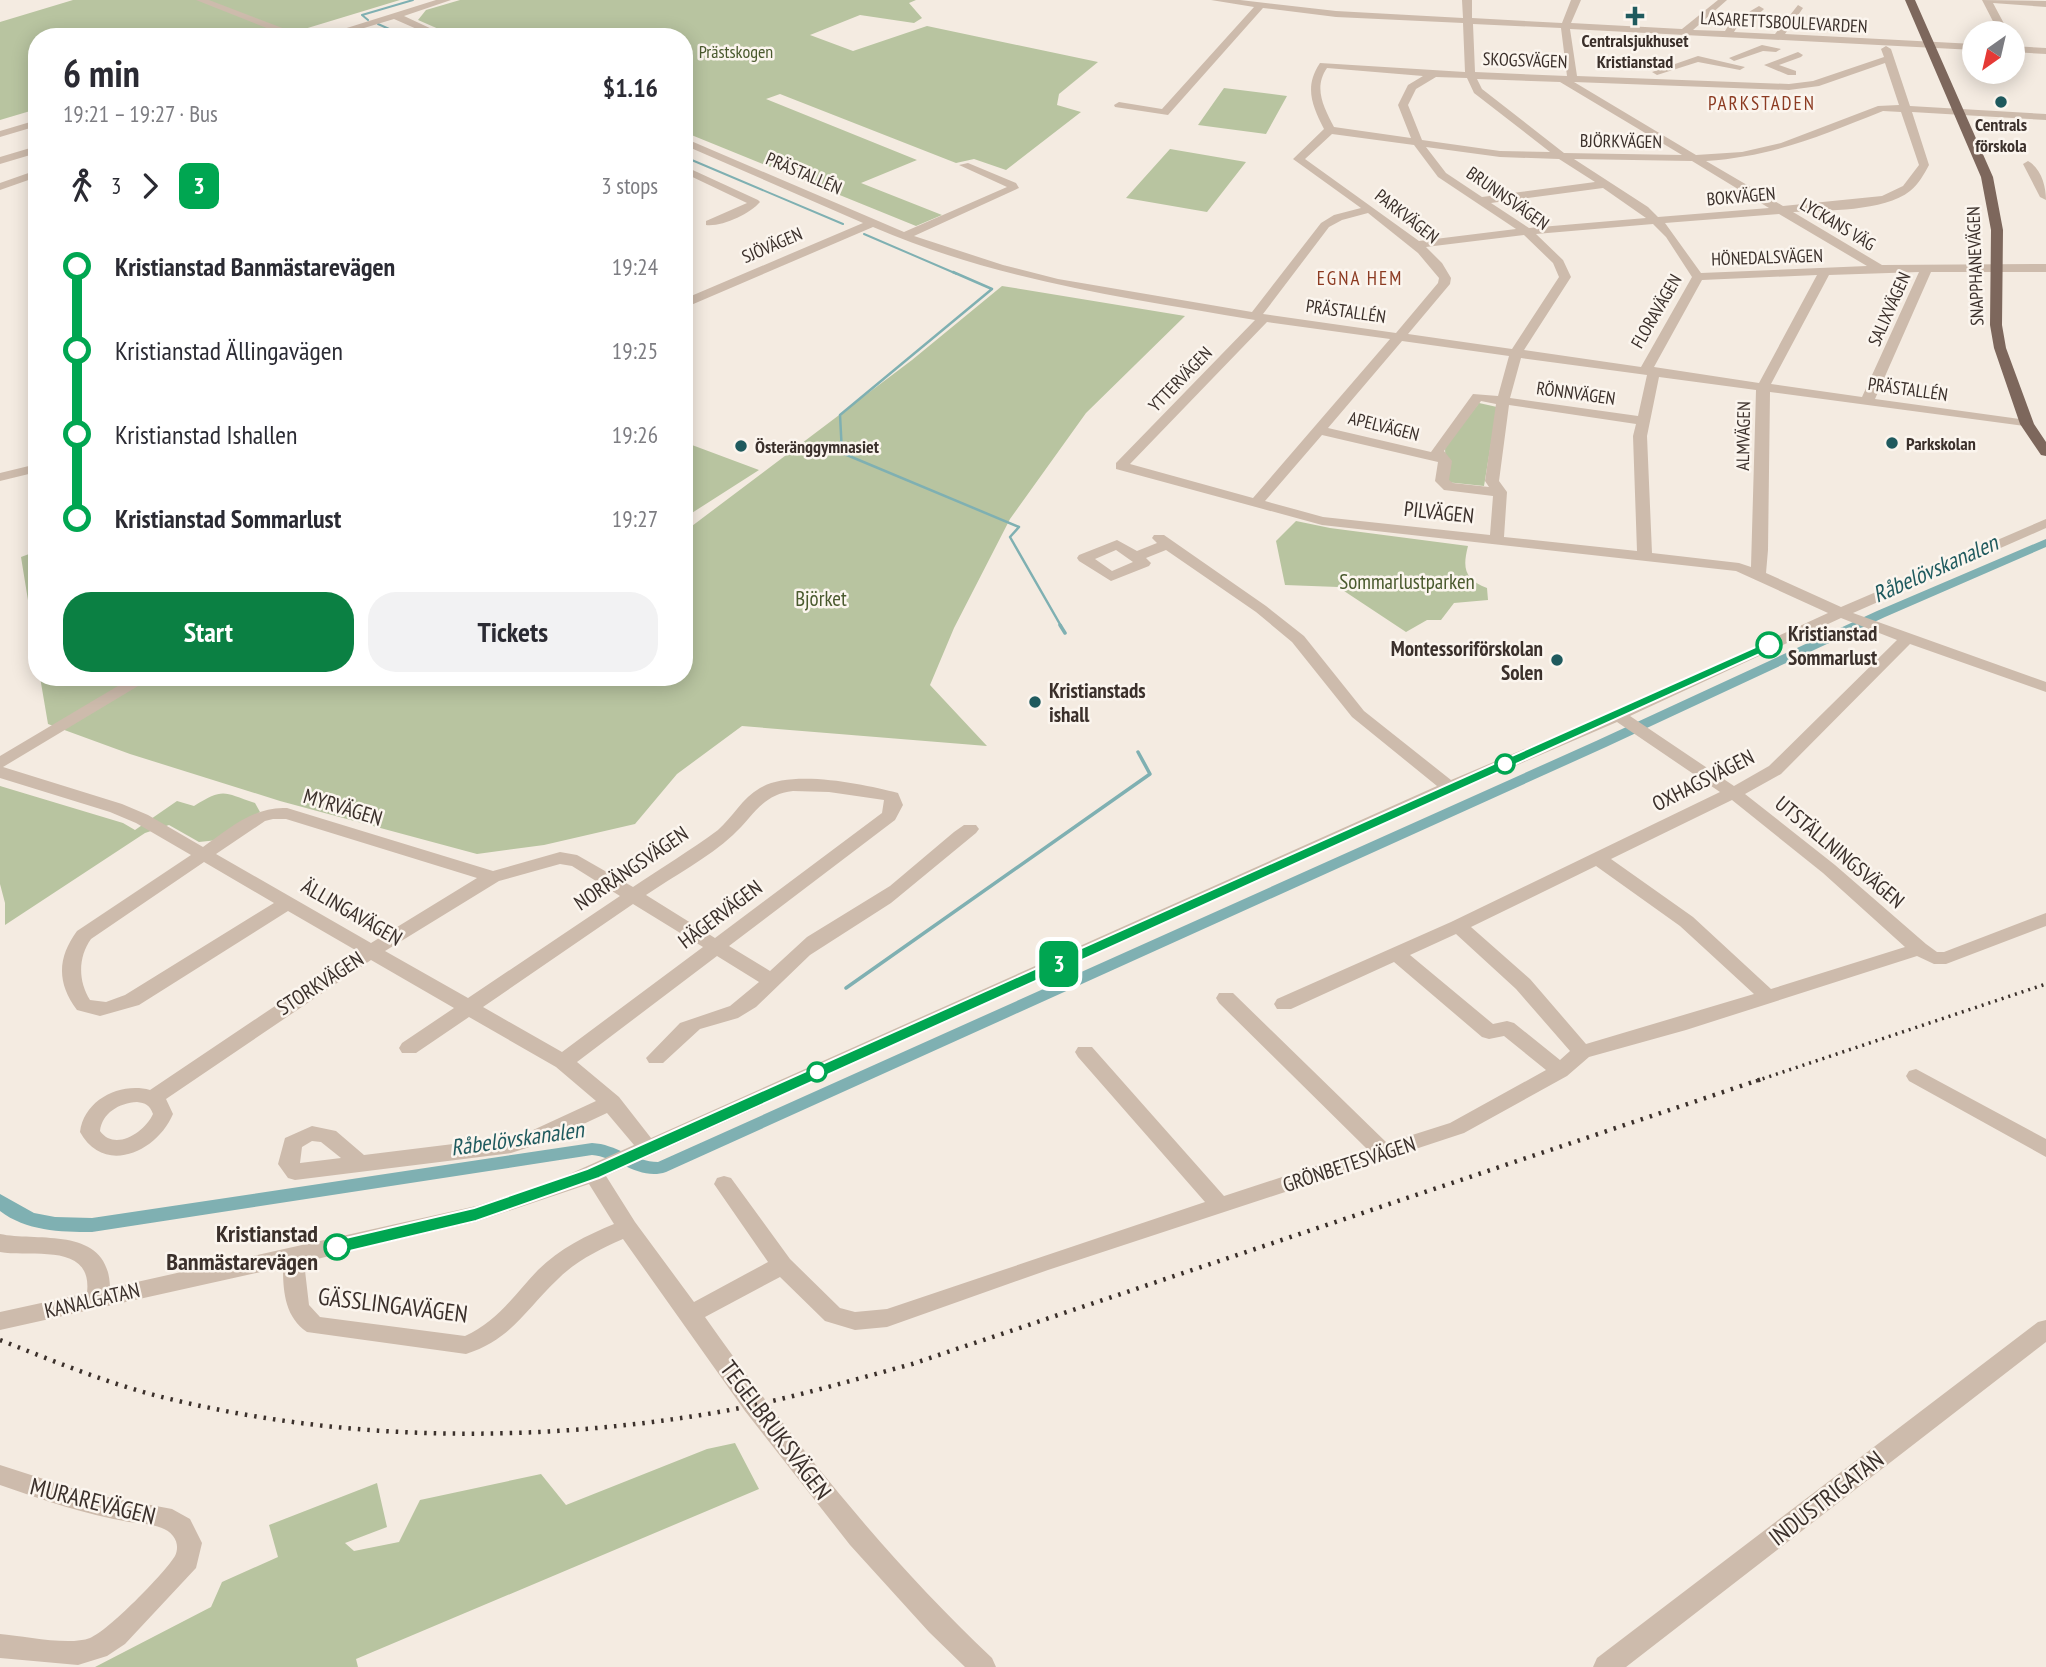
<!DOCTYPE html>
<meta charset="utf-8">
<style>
:root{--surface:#fff;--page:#f2f2f3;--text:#2b2b33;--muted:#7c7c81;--accent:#0b8043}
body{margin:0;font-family:"PT Sans Narrow",sans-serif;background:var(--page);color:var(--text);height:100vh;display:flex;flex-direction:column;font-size:26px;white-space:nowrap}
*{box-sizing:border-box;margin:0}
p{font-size:23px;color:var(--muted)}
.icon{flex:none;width:38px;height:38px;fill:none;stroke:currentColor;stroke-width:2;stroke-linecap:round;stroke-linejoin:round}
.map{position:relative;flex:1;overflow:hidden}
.side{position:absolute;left:28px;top:28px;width:665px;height:658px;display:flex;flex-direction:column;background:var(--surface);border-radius:28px;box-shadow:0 4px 18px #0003}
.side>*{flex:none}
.badge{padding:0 14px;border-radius:10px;font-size:24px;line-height:46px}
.needle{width:46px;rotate:214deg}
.buttons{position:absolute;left:1962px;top:21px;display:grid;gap:14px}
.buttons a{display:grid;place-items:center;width:63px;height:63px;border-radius:50%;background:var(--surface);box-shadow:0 4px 18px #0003;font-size:35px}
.map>.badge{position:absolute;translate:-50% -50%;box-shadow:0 0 0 4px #fff}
.legs{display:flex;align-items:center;gap:10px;height:77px;padding:0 35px;font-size:23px}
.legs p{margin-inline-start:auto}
.summary{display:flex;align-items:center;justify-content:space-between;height:119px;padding:0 35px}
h1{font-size:38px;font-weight:700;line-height:52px}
.action{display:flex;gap:14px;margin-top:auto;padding:14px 35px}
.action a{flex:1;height:80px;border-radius:28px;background:var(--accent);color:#fff;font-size:28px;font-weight:700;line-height:80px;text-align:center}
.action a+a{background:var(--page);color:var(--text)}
ul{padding:0 35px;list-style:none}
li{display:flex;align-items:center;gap:24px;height:84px;font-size:26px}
li i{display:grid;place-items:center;width:10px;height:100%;margin:0 9px;background:currentColor}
li i::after{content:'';width:18px;height:18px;margin:-9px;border:5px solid;border-radius:50%;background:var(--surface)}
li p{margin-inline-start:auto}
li:first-child i{background:linear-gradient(#0000 50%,currentColor 0)}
li:last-child i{background:linear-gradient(currentColor 50%,#0000 0)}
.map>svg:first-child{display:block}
.green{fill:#b8c4a0}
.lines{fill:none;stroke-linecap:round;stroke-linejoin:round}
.stream-far2{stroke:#7fb0b2;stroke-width:2}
.stream-far1{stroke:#7fb0b2;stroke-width:2.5}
.stream{stroke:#7fb0b2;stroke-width:3.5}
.canal{fill:#7fb0b2;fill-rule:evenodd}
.minor{fill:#cdbbac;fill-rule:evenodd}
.major{fill:#7d675c;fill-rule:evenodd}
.rail-far1{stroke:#3b302b;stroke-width:3.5;stroke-dasharray:2 5;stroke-linecap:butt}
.rail{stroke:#3b302b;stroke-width:4.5;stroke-dasharray:2.5 7;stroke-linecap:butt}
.line-1{fill:#00a651;stroke:#fff;stroke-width:2}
.poi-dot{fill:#1f5a5e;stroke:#fbf5ee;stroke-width:2.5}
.stop-1-dot{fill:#fff;stroke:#00a651;stroke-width:3.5}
.labels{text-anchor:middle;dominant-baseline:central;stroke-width:5;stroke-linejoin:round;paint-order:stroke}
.far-street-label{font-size:18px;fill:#3b302b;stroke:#fbf5ee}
.far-poi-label{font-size:18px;font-weight:bold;fill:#3b302b;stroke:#fbf5ee}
.far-park-label{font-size:18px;fill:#4a5a2e;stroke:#fbf5ee}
.far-neighbourhood-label{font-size:19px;letter-spacing:2px;fill:#8c3b22;stroke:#fbf5ee}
.street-label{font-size:21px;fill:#3b302b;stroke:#fbf5ee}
.park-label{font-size:21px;fill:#4a5a2e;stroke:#fbf5ee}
.stop-label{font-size:21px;font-weight:bold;fill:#3b302b;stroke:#fbf5ee;text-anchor:start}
.poi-label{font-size:21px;font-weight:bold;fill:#3b302b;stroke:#fbf5ee;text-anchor:end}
.water-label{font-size:23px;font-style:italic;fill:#1f5a5e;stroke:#fbf5ee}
.near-stop-label{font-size:24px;font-weight:bold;fill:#3b302b;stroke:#fbf5ee;text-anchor:end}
.near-street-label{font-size:24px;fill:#3b302b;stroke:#fbf5ee}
</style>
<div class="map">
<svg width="2046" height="1667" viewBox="0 0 2046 1667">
<rect width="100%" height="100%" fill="#f4ebe1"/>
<path class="green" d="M73,0H400L278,37H37V109L0,120V22Z
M460,0H916L909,3L922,18L914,23L860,15L810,35L853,51L927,26L1098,62L1059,94L1057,105L1081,112L1006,170L974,159L956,163L780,94L766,99L917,160L861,183L942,215L916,226L684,132V37H457L418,20L426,10Z
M1224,88L1287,96L1266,134L1198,125Z
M1170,149L1246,162L1207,212L1126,198Z
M1002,286L1185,316L1086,413L1010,519L954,628L930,685L987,746L742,726L677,774L635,824L544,845L477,854L280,801L130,754L48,724L40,677H684V532L912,360Z
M1479,403L1497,407L1484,486L1446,482L1445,447Z
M692,445L759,470L684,518V449Z
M1296,521L1330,528L1468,546C1462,569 1465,579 1487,588L1488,600L1454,603L1441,620H1427L1406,632L1338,587L1285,585L1276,541Z
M37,551V656L21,557Z
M0,786L123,823L135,830L177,801L194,806C225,787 223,793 255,803L260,812L218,840L199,842L169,825L145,833L5,925V903L0,884Z
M735,1443L759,1489L356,1659L358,1667H95L211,1607L222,1582L278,1557L269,1525L377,1483L387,1527L345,1543L354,1551L399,1542L420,1500L541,1474L566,1505L707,1449Z"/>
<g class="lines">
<path class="stream-far2" d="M368,20L362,15L413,0
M378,24L407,37
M687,158L843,224
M864,234L957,274"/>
<path class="stream-far1" d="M953,272L992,289L840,415L842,453L1019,527L1010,537L1061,626"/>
<path class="stream" d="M1060,625L1065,633
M846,988L1150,774L1138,752"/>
<path class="canal" d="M2046,539V547L1885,617L1606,747L666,1172C640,1181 617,1157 592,1155L92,1232C60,1232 26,1231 0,1211V1194L34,1213L55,1217L92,1218L592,1143C616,1144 635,1162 658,1162L1596,741L1877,611Z"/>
<path class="minor" d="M196,0H209L285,29L291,37H281L279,33Z
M436,0H451L404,16L449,37H435L394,19L334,37H318Z
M1211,0H1240L1336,11L1463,18L1462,0H1472V18L1562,23L1571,0H1581L1571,23L1682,29L1718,0H1727L1693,30L1725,31L1730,23L1759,6L1764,9L1762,11L1737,27L1734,32L1775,34L1798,5L1803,8L1785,34L1974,44V50L1570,29L1577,76L1789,84L1813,81L1884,57L1881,49L1886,46L1891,49L1910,106L2046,114V120L1912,112L1929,165C1924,174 1919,184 1910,191C1884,212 1826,210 1793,212L1882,265L2046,264V272H1931L1875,399L2027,420L2032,421V427L1770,392L1768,550L1766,573L1841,607L2046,519V528L1853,613L2046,682V692L1910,644L1781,774L1745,794L1835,865L1926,944L1937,952H1944L2046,913V926L1946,964H1934L1917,956L1686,1030L1589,1057L1567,1076L1464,1133L1048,1270L887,1327L855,1330L825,1321L780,1277L705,1317C791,1439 884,1556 992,1658L996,1667H965L929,1632L850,1545L745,1411L623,1239C600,1249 576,1261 558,1279C525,1310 512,1339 466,1354L307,1332C285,1317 283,1292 283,1267L0,1330V1312L87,1293C93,1241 31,1258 0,1252V1234C39,1242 109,1225 110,1288L476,1206L554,1181L634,1145L607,1113L545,1142L511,1153L295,1180L288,1178L278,1164L285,1138L312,1126L336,1131L364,1155L511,1137L531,1131L596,1101L556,1067L469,1017L416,1053H402L399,1048L402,1043L454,1008L371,960L166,1099L173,1114C157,1152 104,1176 80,1132C84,1100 120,1082 150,1090L357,951L288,911L139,1005L100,1016L77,1010C56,982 58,957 77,931L191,855L136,823L110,812L0,778V756L133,677H153L3,767L122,804L148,815L203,847C229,829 254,806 287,808L493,871L560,852L577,855L633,887C661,868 691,850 718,830C733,817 742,798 760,788C792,769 863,784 898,793L903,805L895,820L729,946L770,971L807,937L890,886L954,832L964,825H976L979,829L976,833L891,903L810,955L756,1007L738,1018L700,1029L663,1063H649L646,1058L680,1023L730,1006L759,982L717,956L577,1062L619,1097L651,1138L1437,786L1352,717L1292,642L1256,612L1166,550L1146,558L1151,563L1149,566L1111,581L1079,561L1077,558L1079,555L1117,540L1137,551L1157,543L1152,538L1154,535H1164L1266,606L1304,636L1364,711L1451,780L1612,712L1828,613L1736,571L1322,525L1116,469V463L1255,320C1124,298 996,280 873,227L684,308V299L863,223L684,145V138L904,232L1007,187L959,165L968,163L1016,183L1019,188L914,236L1003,265L1058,279L1252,312L1321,223L1334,215L1361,208L1293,159L1324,129C1312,105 1304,87 1320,63L1465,72L1463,23L1336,17L1263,8L1168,115L1115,107L1114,105L1119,102L1162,109L1254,7ZM1473,24L1561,28L1567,76L1475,72ZM1885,63L1899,105L1878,106L1781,143L1742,152L1696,155L1574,82L1789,90L1819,86ZM1327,68L1423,76L1408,85L1398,105L1411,138L1334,127C1324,108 1313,88 1327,68ZM1436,77L1467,78L1474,93L1550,152L1500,151L1422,140L1408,105L1416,89ZM1477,79L1560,82L1682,155L1564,153L1482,89ZM1883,111L1901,112L1919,165L1903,186L1882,196L1783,206L1706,161C1775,156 1820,136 1883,111ZM1332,134L1414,145L1438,177L1516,229L1419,241L1305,159ZM1426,147L1500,157L1559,159L1595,182L1482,197L1446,173ZM1574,159L1692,161L1769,208L1658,217L1648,207ZM1603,188L1646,218L1529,228L1491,203ZM1368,213L1418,253L1439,278L1438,283L1396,333L1263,314L1329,227L1342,220ZM1779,214L1867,266L1701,273L1665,223ZM1653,224L1666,237L1692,277L1641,367L1524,350L1571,277L1563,260L1536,234ZM1524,235L1553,263L1559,277L1512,349L1408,334L1450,284L1451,278L1442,263L1426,247ZM1919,272L1862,397L1771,384L1829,275ZM1817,275L1759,383L1654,367L1702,280ZM1267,322L1390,339L1253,498L1130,464ZM1402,341L1509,356L1498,396L1473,394L1431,452L1328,428ZM1521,358L1647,375L1638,416L1510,398ZM1659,377L1756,390L1751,567L1739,563L1652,553L1647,436ZM1481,401L1496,404L1485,481L1489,487L1453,483L1449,480L1452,461L1444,451ZM1509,405L1636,424L1633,436L1637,551L1504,537L1507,492L1499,481ZM1322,435L1438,462L1435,481L1444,490L1493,496L1490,535L1323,517L1265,501ZM1116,550L1133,562L1112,571L1095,559ZM1841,618L1897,640L1769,766L1734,786L1630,716ZM1617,722L1720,792L1451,922L1277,999L1274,1004L1277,1009H1291L1394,962L1482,1037L1489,1039L1504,1036L1546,1070L1450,1123L1387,1143L1233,993H1219L1216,998L1219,1003L1367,1149L1224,1196L1092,1047H1078L1075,1052L1078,1057L1205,1202L887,1309L855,1312L840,1308L790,1259L731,1178L724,1176L717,1178L714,1184L768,1262L694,1302L635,1222L606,1176L1429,803ZM793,791L829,792L884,800L882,813L715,938L646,895C674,876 708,858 733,835C753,817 762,794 793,791ZM1732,800L1823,873L1905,947L1771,989L1693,917L1611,859ZM273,819H286L477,878L371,943L216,854L265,821ZM204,862L274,903L125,995L106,1002L90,1000C78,981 78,957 91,939ZM560,864L572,866L620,896L468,998L385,951L499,881ZM1596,866L1680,926L1754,994L1586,1044L1530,979L1471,927ZM633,904L703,947L562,1052L483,1007ZM1456,934L1516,989L1570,1051L1560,1060L1514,1023L1507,1021L1493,1024L1410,955ZM137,1102C145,1103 150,1105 153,1114C145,1132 115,1152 100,1131C102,1113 119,1103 137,1102ZM312,1141L321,1142L341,1158L300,1163L302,1147ZM589,1184L614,1224C587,1235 559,1249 538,1270C515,1294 497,1322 465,1336L320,1317L309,1305L304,1262L476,1222Z
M1982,0L2046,1V7L1993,3L2009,33H1999Z
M1762,45L1781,49L1776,52L1763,51L1734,61L1729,58Z
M2012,46L2046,48V54L2012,52Z
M1798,52L1803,55L1801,57L1779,65L1796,71V75H1788L1764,65Z
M1698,56L1745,67L1740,70L1698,62L1657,75L1652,72Z
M37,120V126L0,137V131Z
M37,146V153L0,164V157Z
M2028,161C2041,168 2046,186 2046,200L2040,197L2023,164Z
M684,166L758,200L760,202C750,214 722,227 706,225V221L747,203L684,173Z
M37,170V177L0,190V183Z
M37,464V472L0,481V473Z
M1916,1069L2046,1139V1157L1909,1081L1906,1076L1909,1071Z
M2046,1320V1342L1626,1667H1593L1597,1658L2038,1322Z
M0,1465L87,1493L172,1509L190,1519L202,1543L196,1568L125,1644L107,1656L78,1665L0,1658V1634C24,1636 69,1646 90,1638C108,1631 164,1574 175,1556C178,1550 178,1542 173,1536C164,1524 143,1524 129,1522C84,1514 43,1500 0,1485Z"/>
<path class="major" d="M1905,0H1915L1993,177L2003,230L2002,325L2006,348L2034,424L2046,442V456L2041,455L2020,424L1994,348L1990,325L1991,230L1981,177Z"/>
<path class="rail-far1" d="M1756,1081L2046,984"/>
<path class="rail" d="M0,1340C56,1362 111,1385 170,1399C344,1441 525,1443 701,1415C772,1404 842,1383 912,1364L1762,1079"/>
</g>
<path class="line-1" d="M1769,641L1775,645L1773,648L599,1178L476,1221L337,1254L331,1252L329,1247L331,1242L337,1240L474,1208L587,1169Z"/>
<g class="poi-dot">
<path d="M1631.5 5.5h7v7h7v7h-7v7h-7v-7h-7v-7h7z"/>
<circle cx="2001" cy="102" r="7"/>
<circle cx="1892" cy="443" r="7"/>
<circle cx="741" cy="446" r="7"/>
<circle cx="1557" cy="660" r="7"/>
<circle cx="1035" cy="702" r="7"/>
</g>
<g class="stop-1-dot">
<circle cx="1769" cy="645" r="12"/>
<circle cx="1505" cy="764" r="9"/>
<circle cx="817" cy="1072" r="9"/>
<circle cx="337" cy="1247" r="12"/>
</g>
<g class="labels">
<g class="far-street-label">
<text transform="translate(1784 22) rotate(3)">LASARETTSBOULEVARDEN</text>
<text transform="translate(1525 60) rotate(2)">SKOGSVÄGEN</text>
<text transform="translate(1621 141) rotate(1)">BJÖRKVÄGEN</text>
<text transform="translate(804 173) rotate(23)">PRÄSTALLÉN</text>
<text transform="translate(1741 196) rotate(-5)">BOKVÄGEN</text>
<text transform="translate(1508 198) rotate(35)">BRUNNSVÄGEN</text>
<text transform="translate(1407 216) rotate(38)">PARKVÄGEN</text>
<text transform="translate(1838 224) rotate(31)">LYCKANS VÄG</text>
<text transform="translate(772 245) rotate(-23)">SJÖVÄGEN</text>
<text transform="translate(1767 257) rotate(-2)">HÖNEDALSVÄGEN</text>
<text transform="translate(1975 266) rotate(-92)">SNAPPHANEVÄGEN</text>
<text transform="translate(1889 309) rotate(-66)">SALIXVÄGEN</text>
<text transform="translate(1346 311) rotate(8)">PRÄSTALLÉN</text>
<text transform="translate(1656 311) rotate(-60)">FLORAVÄGEN</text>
<text transform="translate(1180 379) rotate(-46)">YTTERVÄGEN</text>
<text transform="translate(1908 389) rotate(8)">PRÄSTALLÉN</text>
<text transform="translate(1576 393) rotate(8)">RÖNNVÄGEN</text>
<text transform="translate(1384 426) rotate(14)">APELVÄGEN</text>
<text transform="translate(1743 436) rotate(-89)">ALMVÄGEN</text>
</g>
<g class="far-poi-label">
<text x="1635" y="40">Centralsjukhuset<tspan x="1635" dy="21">Kristianstad</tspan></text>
<text x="2001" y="124">Centrals<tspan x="2001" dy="21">förskola</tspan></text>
<text x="1906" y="443" text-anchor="start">Parkskolan</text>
<text x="755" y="446" text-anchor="start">Österänggymnasiet</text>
</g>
<g class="far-park-label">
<text x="736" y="51">Prästskogen</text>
</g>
<g class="far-neighbourhood-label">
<text x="1762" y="103">PARKSTADEN</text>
<text x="1360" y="278">EGNA HEM</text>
</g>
<g class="street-label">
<text transform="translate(1439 512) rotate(6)">PILVÄGEN</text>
<text transform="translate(1703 780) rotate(-27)">OXHAGSVÄGEN</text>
<text transform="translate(343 807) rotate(17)">MYRVÄGEN</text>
<text transform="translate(1840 852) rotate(40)">UTSTÄLLNINGSVÄGEN</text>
<text transform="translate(631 868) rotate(-34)">NORRÄNGSVÄGEN</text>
<text transform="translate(352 912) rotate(30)">ÄLLINGAVÄGEN</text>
<text transform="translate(720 914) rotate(-37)">HÄGERVÄGEN</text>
<text transform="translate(320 983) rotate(-33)">STORKVÄGEN</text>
<text transform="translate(1349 1164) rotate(-18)">GRÖNBETESVÄGEN</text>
<text transform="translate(92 1300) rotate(-13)">KANALGATAN</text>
</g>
<g class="park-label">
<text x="1407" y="581">Sommarlustparken</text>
<text x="821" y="598">Björket</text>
</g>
<g class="stop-label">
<text x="1788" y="633">Kristianstad<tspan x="1788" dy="24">Sommarlust</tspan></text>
</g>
<g class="poi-label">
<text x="1543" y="648">Montessoriförskolan<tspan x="1543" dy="24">Solen</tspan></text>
<text x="1049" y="690" text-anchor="start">Kristianstads<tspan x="1049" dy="24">ishall</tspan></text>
</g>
<g class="water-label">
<text transform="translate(1935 568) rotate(-24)">Råbelövskanalen</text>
<text transform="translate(517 1138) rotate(-8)">Råbelövskanalen</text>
</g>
<g class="near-stop-label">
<text x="318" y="1233">Kristianstad<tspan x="318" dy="28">Banmästarevägen</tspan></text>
</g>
<g class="near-street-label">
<text transform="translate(393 1305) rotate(7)">GÄSSLINGAVÄGEN</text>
<text transform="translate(776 1430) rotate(53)">TEGELBRUKSVÄGEN</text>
<text transform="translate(1826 1498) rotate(-38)">INDUSTRIGATAN</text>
<text transform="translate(93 1501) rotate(14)">MURAREVÄGEN</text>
</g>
</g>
</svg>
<div class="buttons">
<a><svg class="needle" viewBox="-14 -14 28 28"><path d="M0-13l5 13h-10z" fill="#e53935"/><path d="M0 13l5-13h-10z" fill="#7c7c81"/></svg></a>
</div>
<b class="badge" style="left:1059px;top:964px;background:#00a651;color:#fff">3</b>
<section class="side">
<div class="summary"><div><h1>6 min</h1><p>19:21 – 19:27 · Bus</p></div><b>$1.16</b></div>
<div class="legs"><svg class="icon" aria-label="walk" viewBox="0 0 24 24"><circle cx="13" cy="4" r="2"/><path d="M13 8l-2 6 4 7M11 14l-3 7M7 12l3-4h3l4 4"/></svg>3<svg class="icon" aria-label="forward" viewBox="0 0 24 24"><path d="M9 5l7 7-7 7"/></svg><b class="badge" style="background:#00a651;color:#fff">3</b><p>3 stops</p></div>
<ul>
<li><i style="color:#00a651"></i><b>Kristianstad Banmästarevägen</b><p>19:24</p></li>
<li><i style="color:#00a651"></i><span>Kristianstad Ällingavägen</span><p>19:25</p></li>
<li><i style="color:#00a651"></i><span>Kristianstad Ishallen</span><p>19:26</p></li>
<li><i style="color:#00a651"></i><b>Kristianstad Sommarlust</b><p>19:27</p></li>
</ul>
<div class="action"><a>Start</a><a>Tickets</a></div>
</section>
</div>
